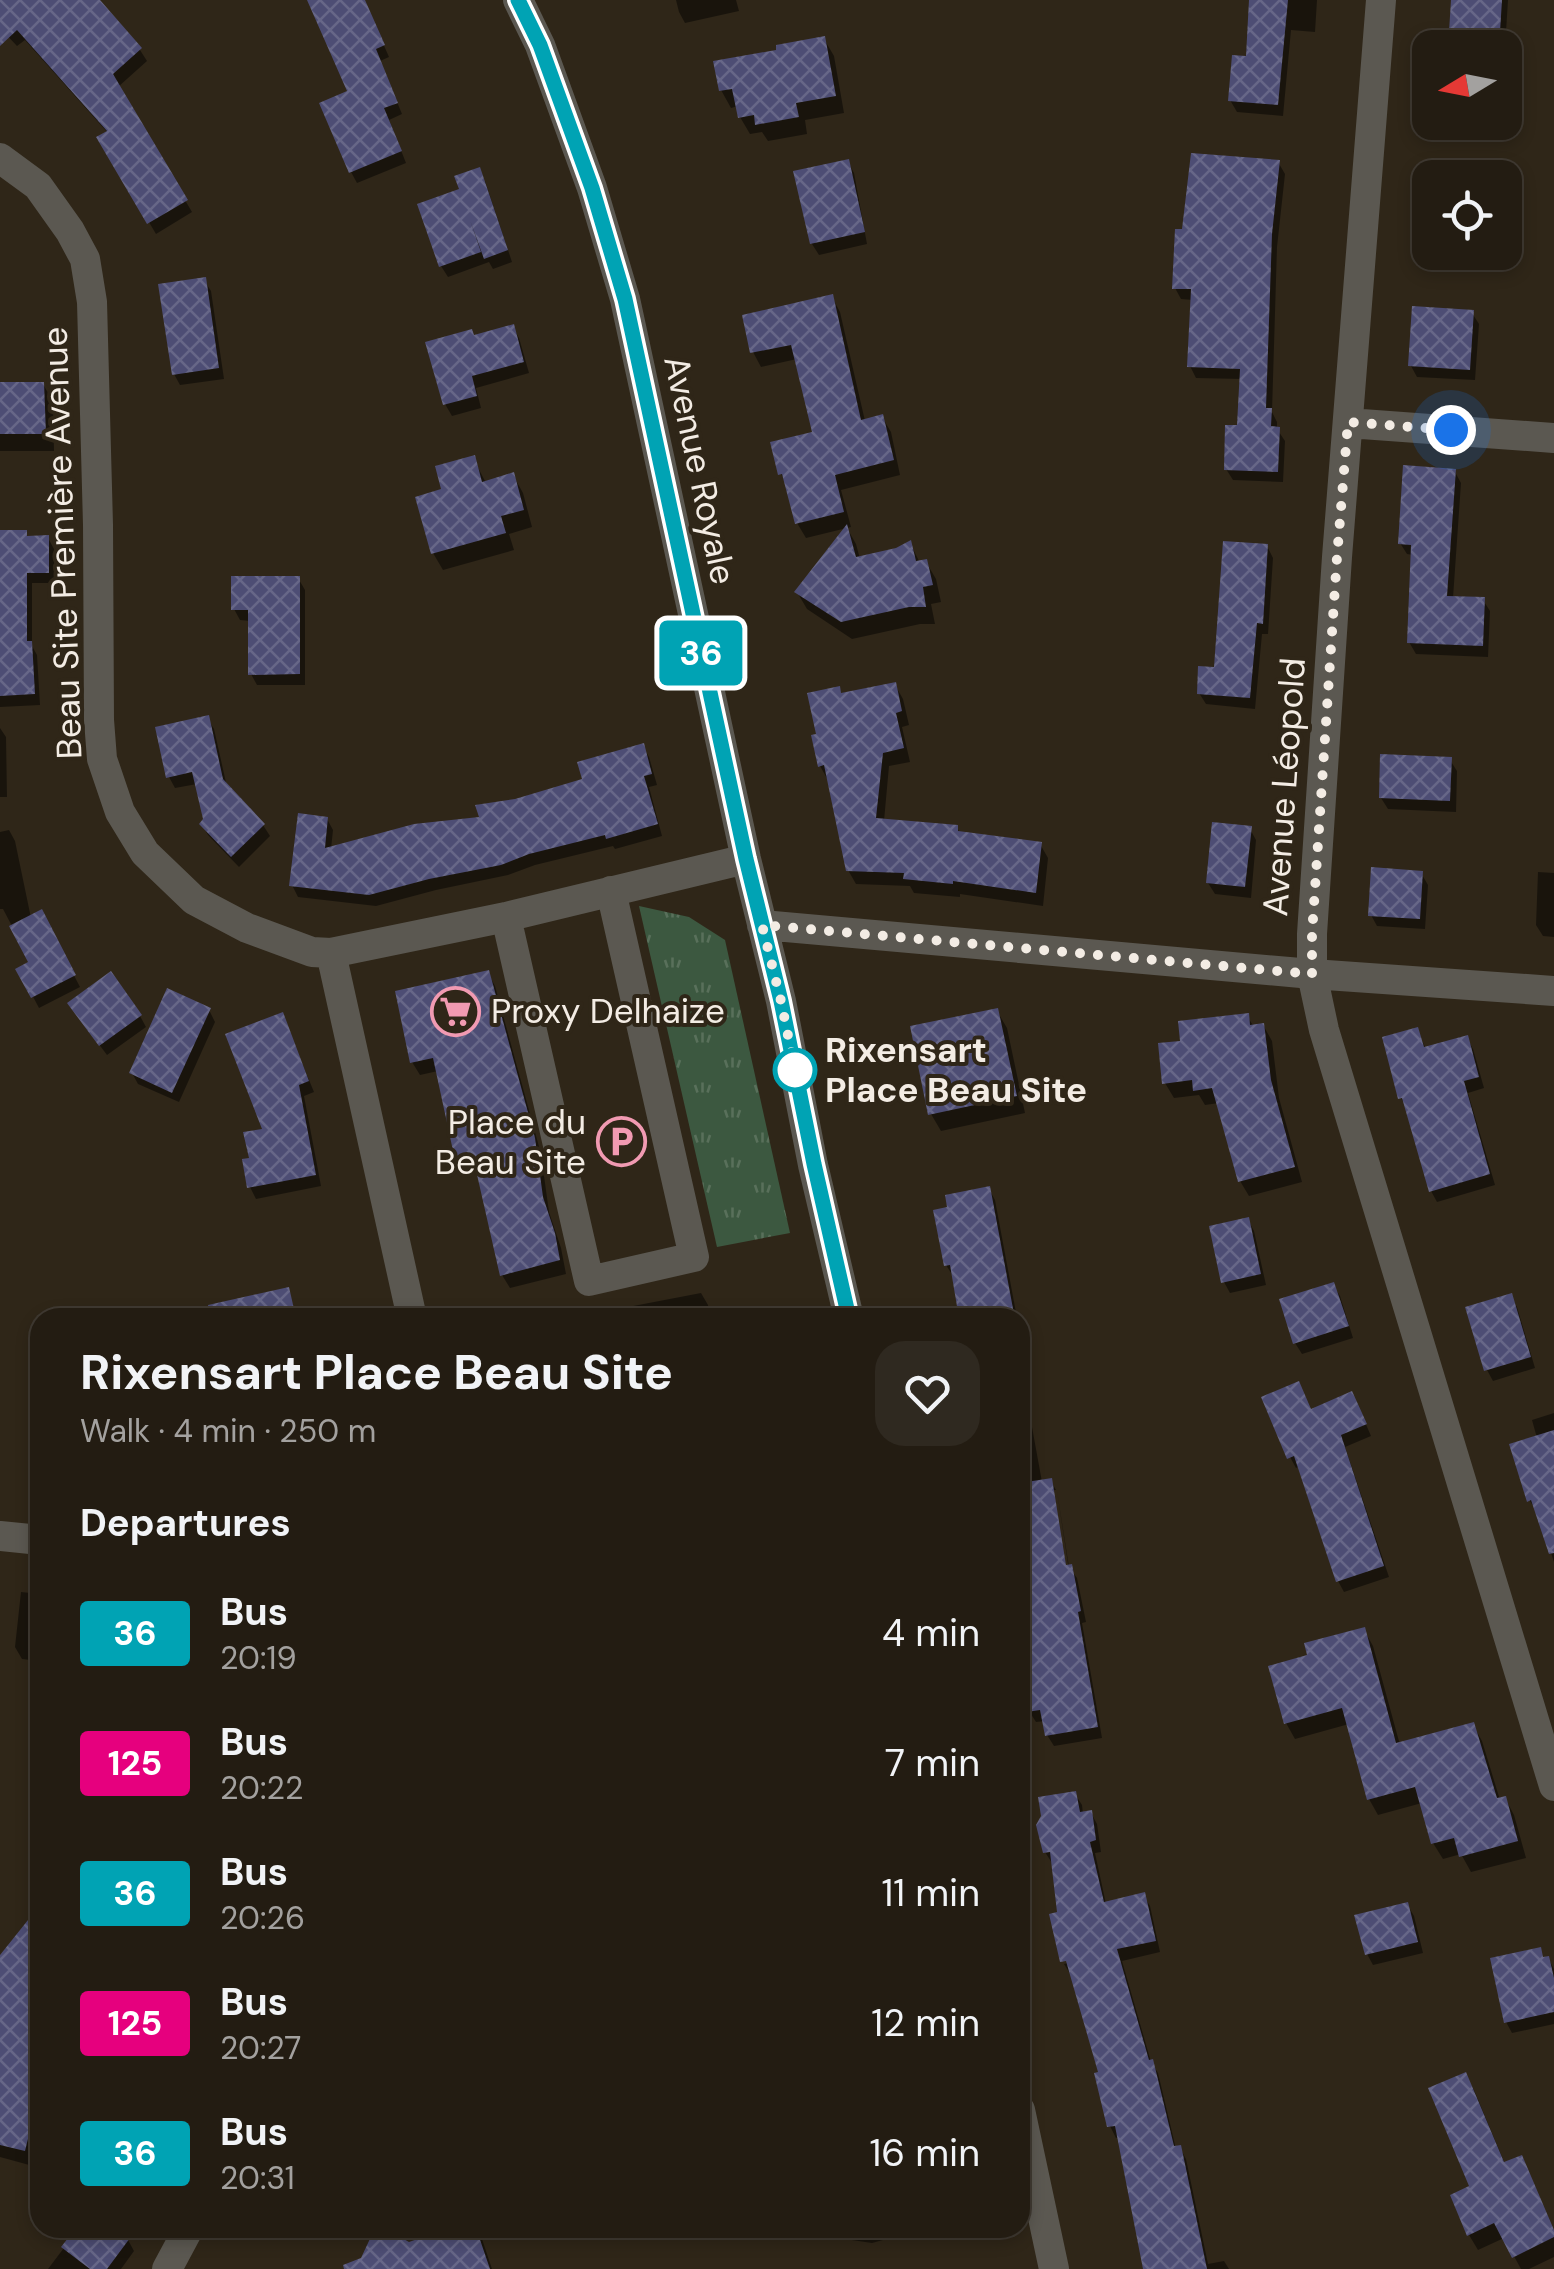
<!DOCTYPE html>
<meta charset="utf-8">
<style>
:root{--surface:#231c12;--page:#2f2920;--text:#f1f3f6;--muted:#a3a19f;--line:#403a32}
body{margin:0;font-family:"DM Sans",sans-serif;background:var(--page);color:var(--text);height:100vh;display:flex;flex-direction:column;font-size:38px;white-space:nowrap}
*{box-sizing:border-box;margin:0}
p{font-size:32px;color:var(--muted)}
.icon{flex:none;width:55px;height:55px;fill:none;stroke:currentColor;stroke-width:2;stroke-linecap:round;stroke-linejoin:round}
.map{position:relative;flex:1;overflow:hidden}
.sheet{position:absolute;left:30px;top:1308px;width:1000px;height:930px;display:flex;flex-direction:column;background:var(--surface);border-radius:30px;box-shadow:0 5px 15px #0003,0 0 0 2px var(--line)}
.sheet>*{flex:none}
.badge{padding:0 20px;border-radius:8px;font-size:35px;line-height:65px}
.needle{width:65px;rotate:260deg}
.tools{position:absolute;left:1412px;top:30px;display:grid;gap:20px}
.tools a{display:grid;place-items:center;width:110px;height:110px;border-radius:20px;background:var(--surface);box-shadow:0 5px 15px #0003,0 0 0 2px var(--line);font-size:50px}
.you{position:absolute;width:50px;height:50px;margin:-25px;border:8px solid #fff;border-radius:50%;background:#1a73e8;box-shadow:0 0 0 15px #1a73e833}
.map>.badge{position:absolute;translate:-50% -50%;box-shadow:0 0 0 5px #fff}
h2{padding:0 50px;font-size:38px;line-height:90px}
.round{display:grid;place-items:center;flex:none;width:105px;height:105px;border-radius:30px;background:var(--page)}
.overview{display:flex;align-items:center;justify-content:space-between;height:170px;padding:0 50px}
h1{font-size:48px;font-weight:700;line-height:75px}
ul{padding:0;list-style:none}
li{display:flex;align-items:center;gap:30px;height:130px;padding:0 50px}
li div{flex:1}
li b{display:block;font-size:38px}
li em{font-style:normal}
li .badge{min-width:110px;font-weight:700;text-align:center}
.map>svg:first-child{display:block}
.park{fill:url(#park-tufts)}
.shadow{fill:#0007}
.building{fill:url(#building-cross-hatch)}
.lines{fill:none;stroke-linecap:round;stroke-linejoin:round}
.minor{stroke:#5b5851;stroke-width:30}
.line-casing{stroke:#fff;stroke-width:22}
.line{stroke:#00a3b4;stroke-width:15}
.walk{stroke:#f3ece4;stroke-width:10;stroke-dasharray:0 18}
.stop-dot{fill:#fff;stroke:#00a3b4;stroke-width:5}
.labels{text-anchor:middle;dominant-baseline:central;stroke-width:8;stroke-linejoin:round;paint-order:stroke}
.street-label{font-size:35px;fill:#f3ece4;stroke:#2f2618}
.poi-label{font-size:35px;fill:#f3ece4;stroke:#2f2618;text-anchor:start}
.stop-label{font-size:35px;font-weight:bold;fill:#f3ece4;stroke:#2f2618;text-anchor:start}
</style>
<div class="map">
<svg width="1554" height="2269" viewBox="0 0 1554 2269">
<defs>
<pattern id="park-tufts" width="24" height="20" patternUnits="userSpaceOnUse" patternTransform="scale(2.5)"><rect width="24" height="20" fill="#3c5840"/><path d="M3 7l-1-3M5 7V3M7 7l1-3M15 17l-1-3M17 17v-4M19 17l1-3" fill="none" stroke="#59705b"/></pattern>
<pattern id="building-cross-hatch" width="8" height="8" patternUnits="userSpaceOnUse" patternTransform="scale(2.5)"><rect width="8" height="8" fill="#4d4d74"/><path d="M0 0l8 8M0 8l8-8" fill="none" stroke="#676788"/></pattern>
</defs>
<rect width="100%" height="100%" fill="#2f2618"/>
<path class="park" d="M639,906L689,917L725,940L790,1233L717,1247Z"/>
<path class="shadow" d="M0,0H60L111,16L140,50L147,61L118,87L192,212L156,234L99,138L108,133L25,40L17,46L0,28Z
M310,0H364L389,57L380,61L402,114L389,120L406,163L357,183L351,172L350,92Z
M676,0H736L739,11L685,23L679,12Z
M1252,0H1317L1315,32L1291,30L1283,116L1237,112L1230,100L1248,59Z
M1454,0H1508L1505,48H1450Z
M824,39L834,56L844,113L805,120L807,134L768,141L762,132L750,134L740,117L738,106L731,108L721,90L779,52Z
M1452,161L1510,165L1517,177L1512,253L1502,252H1505V178H1450Z
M848,162L854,173L867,244L819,255L812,244L796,173Z
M1278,162L1285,174L1277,247L1272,412L1277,422V429L1285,441L1283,482L1233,480L1226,469L1239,428L1242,379L1196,378L1190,366L1193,300L1181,299L1175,288L1185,232Z
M485,181L512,262L493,269L489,262L448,277L441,266Z
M204,280L211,291L224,379L180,385L174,374Z
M832,297L840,312L865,421L882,417L891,432L900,475L841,490L851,527L806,538L797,523L788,487L781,474L815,434L797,359L761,367L753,352Z
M1472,313L1479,324L1475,380L1417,377L1411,366Z
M513,327L519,338L529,373L476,388L481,408L452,416L445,404L474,337Z
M43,384L53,402L54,451H0V385Z
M473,458L486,483L513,475L523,493L532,527L509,534L514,550L443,570L433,553L444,491Z
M1455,472L1461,483L1453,598L1483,600L1490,611L1488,657L1416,654L1409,642L1413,555L1407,554L1400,543Z
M847,528L856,544L860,559L897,550L910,543L920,563L926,562L936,579L941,602L931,604L935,624H920L852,639L807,609L797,592Z
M0,538H48L54,549V583H32V646L37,655L40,705L0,707Z
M1267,546L1273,558L1268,634H1262L1255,709L1206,704L1199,693L1216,670Z
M298,578L305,590V685H257L251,674L250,621L240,620L234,609Z
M895,685L903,699L909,725L902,727L910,762L889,766L884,821L957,827L960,834L1040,844L1048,858L1043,906L960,894V897L914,893L910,886L856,884L848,870L828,780L820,766L819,736L842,696Z
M207,718L214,729L227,787L263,825L270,836L239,867L208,835L202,824L206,820L197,784L175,788L169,777Z
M0,728L6,737L7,797H0Z
M643,746L649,757L657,785L649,787L662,836L615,849L613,846L535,865L508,875L436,890L376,906L298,897L292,885L327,819L333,830L331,849L482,819L516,801L585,781Z
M1450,760L1457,771L1456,812L1388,809L1381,798Z
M1250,829L1256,840L1251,898L1215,894L1208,883Z
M9,830L15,841L31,918L41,912L80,987L39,1008L19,970L32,964L3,909H0V832Z
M1538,872L1554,873V937L1543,936L1536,925Z
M1421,873L1428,885L1425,929L1377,926L1371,915Z
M488,973L495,986L541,1154L549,1212L561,1248L566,1274L510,1288L502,1275L478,1170L465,1172L457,1159L438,1071L420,1075L412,1062Z
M209,1010L215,1022L179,1102L138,1084L132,1073Z
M997,1011L1007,1028L1025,1113L941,1131L931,1114Z
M77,1015L140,1016L146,1027L107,1055Z
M282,1015L314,1092L304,1096L321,1186L256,1199L250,1187L252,1160L266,1130Z
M1247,1016L1254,1027L1263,1025L1272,1041L1279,1098L1302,1182L1249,1196L1240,1181L1219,1103L1205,1105L1199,1095L1174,1098L1165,1083L1183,1043Z
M1417,1030L1426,1049L1467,1038L1473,1049L1484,1088L1468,1093L1495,1185L1437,1202L1431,1191L1407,1109L1401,1098Z
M989,1189L995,1200L1017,1318H962L953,1276L946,1265Z
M1248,1220L1254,1231L1266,1285L1230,1293L1224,1282Z
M1333,1285L1340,1296L1353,1338L1302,1354L1295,1343Z
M701,1293L708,1305L710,1318H630L628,1307Z
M1511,1296L1517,1307L1535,1368L1493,1381L1487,1370Z
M1022,1393L1028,1405L1042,1482L1051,1481L1056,1490H1051L1065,1578L1070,1577L1057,1491L1069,1567L1077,1578L1086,1622L1082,1623L1102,1738L1054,1746L1047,1735L1045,1721L1036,1722L1029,1711L1020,1663Z
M1358,1406L1371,1436L1345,1447L1389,1577L1344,1592L1338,1581L1300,1466L1296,1468L1290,1457L1312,1412Z
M1554,1413V1562L1538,1513L1530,1501L1537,1438L1532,1420Z
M21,1592L40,1594V1661L22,1659L15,1647Z
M1364,1630L1373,1646L1400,1745L1473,1725L1482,1741L1500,1800L1505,1798L1514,1815L1526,1858L1471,1872L1461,1854L1443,1859L1433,1843L1422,1803L1378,1815L1369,1799L1349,1724L1295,1739L1286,1723L1310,1657Z
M1075,1794L1082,1805L1083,1814L1091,1813L1097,1824L1101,1852L1095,1853L1106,1904L1143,1895L1150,1906L1160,1952L1122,1961L1151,2062L1158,2073L1176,2149L1180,2148L1186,2159L1208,2264L1224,2261L1229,2269H1146L1120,2137L1116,2138L1110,2126L1101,2074L1072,1972H1069L1064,1964L1079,1960L1060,1914L1052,1863L1045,1852Z
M1407,1904L1414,1916L1423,1953L1373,1965L1367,1954Z
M40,1909V2140L33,2166L0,2157V1977Z
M1539,1950L1544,1959L1548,1958L1554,1969V2024L1512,2033L1506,2022Z
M1465,2075L1474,2090L1505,2164L1554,2231V2257L1529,2269H1521L1504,2238L1478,2250L1469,2235L1454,2196L1472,2188Z
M79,2228H111L128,2240L134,2251L121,2269H48Z
M378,2228L409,2244L457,2228H475L482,2239L492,2269H366L362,2263Z
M771,2228H900L901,2235L872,2243Z"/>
<path class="building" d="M0,0H100L142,48L113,74L188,200L147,224L96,137L107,131L17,30L0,46Z
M307,0H365L385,45L376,49L398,103L384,108L402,151L349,173L319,103L347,91Z
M1249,0H1288L1278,105L1228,101L1232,55L1246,56Z
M1451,0H1502L1499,48H1448Z
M825,36L836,96L796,103L799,117L755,125L754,115L738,118L732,89L719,91L713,61L776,50V45Z
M1191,153L1280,160L1272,234L1266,408H1272L1271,426L1280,427L1278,472L1224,470L1225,425H1237L1240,369L1187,367L1191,289H1172L1175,229H1182Z
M849,159L865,232L810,244L793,171Z
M480,167L508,250L484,259L470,220L481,252L439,267L417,204L459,189L454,176Z
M206,277L219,368L172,375L158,284Z
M833,294L861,420L883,414L894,460L835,475L844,512L795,524L782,474L778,475L770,442L812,432L791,345L750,353L742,315Z
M1412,306L1474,310L1470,370L1408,366Z
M514,324L524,362L472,376L477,396L443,405L425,342L472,329L474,335Z
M0,382H44L46,434H0Z
M475,455L482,482L514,472L524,510L501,516L506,533L431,554L415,497L441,489L435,466Z
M1403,465L1456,469L1447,596L1485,597L1483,646L1407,643L1411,545L1398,544Z
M847,524L856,557L896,548L911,540L916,561L927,559L933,585L923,587L926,607H909L841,622L794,592Z
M0,530H27V536L49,535V573H27V641H32L35,694L0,696Z
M1223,541L1268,544L1263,624L1257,623L1250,698L1197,694L1198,666L1214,667Z
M231,576H300V674L248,675V610H231Z
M896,682L902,711L896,713L904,748L883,753L876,818L958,825V831L1042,842L1036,893L953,881V884L903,879L904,873L846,871L824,765L818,767L811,735L816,734L807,693L840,686L841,693Z
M209,715L223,779L265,824L231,857L199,824L203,819L192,772L166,778L155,727Z
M644,743L652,774L644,776L658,824L606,839L605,835L529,854L501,865L429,879L369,895L289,886L298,813L328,817L325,848L414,824L479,817L475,805L515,799L582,779L577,762Z
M1380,754L1452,757L1450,801L1379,798Z
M1212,822L1252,826L1245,887L1206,883Z
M1371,867L1423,871L1420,919L1368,916Z
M42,909L76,975L31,998L15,969L28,962L9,926Z
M489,970L535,1138L543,1197L555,1233L560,1260L500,1276L473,1157L455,1160L433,1058L410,1063L395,991Z
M111,971L142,1015L99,1046L67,1003Z
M167,988L211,1008L172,1093L129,1073Z
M998,1008L1017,1096L928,1115L910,1026Z
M283,1012L309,1081L299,1085L316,1175L247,1188L242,1159L249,1158L243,1132L262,1129L225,1034Z
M1249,1013L1250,1025L1264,1023L1271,1080L1295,1167L1238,1182L1212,1088L1193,1091L1192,1080L1162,1084L1158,1043L1180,1041L1178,1021Z
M1418,1027L1424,1047L1468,1035L1479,1077L1464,1081L1490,1174L1429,1192L1402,1098L1398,1099L1382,1037Z
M990,1186L1014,1314L995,1318H959L950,1265L944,1266L933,1210L947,1207L945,1195Z
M1249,1217L1261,1274L1221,1283L1209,1226Z
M1334,1282L1349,1326L1293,1344L1279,1299Z
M289,1287L296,1318H210L208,1305Z
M1512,1293L1531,1357L1484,1371L1465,1307Z
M1299,1381L1311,1409L1352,1391L1367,1424L1341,1435L1384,1566L1336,1582L1294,1456L1287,1459L1261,1397Z
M1554,1430V1553L1549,1554L1531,1500L1527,1502L1509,1444Z
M1052,1478L1066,1565L1072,1564L1081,1611L1078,1612L1098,1727L1045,1736L1040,1710L1020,1713V1483Z
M1365,1627L1396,1743L1474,1722L1497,1798L1506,1796L1518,1841L1459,1857L1454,1838L1431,1844L1415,1787L1367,1800L1342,1708L1284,1724L1268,1666L1307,1655L1304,1643Z
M1076,1791L1080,1812L1092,1810L1096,1840L1090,1842L1104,1902L1145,1892L1156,1941L1117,1949L1149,2060L1153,2059L1174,2146L1181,2145L1207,2269H1143L1115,2126L1107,2127L1094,2073L1098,2072L1066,1961L1060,1962L1049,1914L1057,1912L1050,1852L1043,1853L1036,1825L1041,1816L1038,1797Z
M1408,1902L1418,1942L1365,1955L1354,1915Z
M40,1905V2049L30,2096L38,2098L25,2151L0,2145V1955Z
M1541,1947L1543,1957L1549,1956L1554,1978V2012L1504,2023L1490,1958Z
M1466,2072L1504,2162L1522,2155L1554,2230V2237L1512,2258L1494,2223L1467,2236L1450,2195L1469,2186L1428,2088Z
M76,2228H115L130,2238L107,2269H90L61,2247Z
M375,2228H384L409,2242L449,2228H476L490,2269H344L343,2265L361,2258Z"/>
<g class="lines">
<path class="minor" d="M518,0L540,45L592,188L625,299L746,859L781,1001L813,1165L849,1318
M1381,0L1337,557L1312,934V974L1324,1030L1554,1786
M0,158L38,186L70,231L85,259L92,302L98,525L99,720L102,759L120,812L145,853L194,900L247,928L312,952L331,953L506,917L746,859
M1348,423L1554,438
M506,917L589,1281L694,1257L611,891
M762,925L1312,974L1554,991
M331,953L412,1318
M0,1536L40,1540
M1020,2110L1054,2269
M167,2269L189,2228"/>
</g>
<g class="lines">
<defs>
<path id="line" d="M518,0L540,45L592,188L625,299L746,859L781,1001L814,1164L849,1318"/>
</defs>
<use href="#line" class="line-casing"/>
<use href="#line" class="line"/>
<path class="walk" d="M795,1070L781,1001L762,925L1312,974V934L1337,557L1348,422L1451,430"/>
</g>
<defs>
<symbol id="supermarket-ring" viewBox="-11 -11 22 22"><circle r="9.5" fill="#2f2618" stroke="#f19ab2" stroke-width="1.5"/><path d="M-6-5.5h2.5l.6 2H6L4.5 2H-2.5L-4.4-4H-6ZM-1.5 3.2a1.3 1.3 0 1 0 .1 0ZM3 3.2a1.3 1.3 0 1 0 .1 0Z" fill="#f19ab2"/></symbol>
<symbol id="parking-ring" viewBox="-11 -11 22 22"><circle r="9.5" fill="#2f2618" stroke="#f19ab2" stroke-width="1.5"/><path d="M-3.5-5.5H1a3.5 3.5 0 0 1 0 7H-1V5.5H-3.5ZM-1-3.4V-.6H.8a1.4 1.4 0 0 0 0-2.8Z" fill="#f19ab2"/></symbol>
</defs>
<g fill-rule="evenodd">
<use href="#supermarket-ring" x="428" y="984" width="55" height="55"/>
<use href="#parking-ring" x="594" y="1114" width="55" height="55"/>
</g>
<circle class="stop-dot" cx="795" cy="1070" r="20"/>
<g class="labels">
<g class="street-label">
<text transform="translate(700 470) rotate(78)">Avenue Royale</text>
<text transform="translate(62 543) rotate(-92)">Beau Site Première Avenue</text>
<text transform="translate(1284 787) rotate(-86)">Avenue Léopold</text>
</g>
<g class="poi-label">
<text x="491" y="1011">Proxy Delhaize</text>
<text x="586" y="1122" text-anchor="end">Place du<tspan x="586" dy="40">Beau Site</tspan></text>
</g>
<g class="stop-label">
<text x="825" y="1050">Rixensart<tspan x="825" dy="40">Place Beau Site</tspan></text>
</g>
</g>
</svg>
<div class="tools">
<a><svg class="needle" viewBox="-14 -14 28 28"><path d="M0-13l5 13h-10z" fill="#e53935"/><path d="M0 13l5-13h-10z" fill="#a3a19f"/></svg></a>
<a><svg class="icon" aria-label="locate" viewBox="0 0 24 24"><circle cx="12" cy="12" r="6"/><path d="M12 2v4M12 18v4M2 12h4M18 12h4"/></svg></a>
</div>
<div class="you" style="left:1451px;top:430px"></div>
<b class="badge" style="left:701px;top:653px;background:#00a3b4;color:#fff">36</b>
<section class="sheet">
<div class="overview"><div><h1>Rixensart Place Beau Site</h1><p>Walk · 4 min · 250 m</p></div><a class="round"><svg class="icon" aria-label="heart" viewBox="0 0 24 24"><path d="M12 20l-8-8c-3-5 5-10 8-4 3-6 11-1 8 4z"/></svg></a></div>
<h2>Departures</h2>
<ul>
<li><span class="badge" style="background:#00a3b4;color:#fff">36</span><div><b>Bus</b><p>20:19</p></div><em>4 min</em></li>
<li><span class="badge" style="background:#e6007e;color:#fff">125</span><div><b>Bus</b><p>20:22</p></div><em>7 min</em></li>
<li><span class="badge" style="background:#00a3b4;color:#fff">36</span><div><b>Bus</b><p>20:26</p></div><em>11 min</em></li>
<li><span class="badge" style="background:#e6007e;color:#fff">125</span><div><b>Bus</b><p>20:27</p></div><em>12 min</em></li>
<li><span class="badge" style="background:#00a3b4;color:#fff">36</span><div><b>Bus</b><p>20:31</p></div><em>16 min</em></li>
</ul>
</section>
</div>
